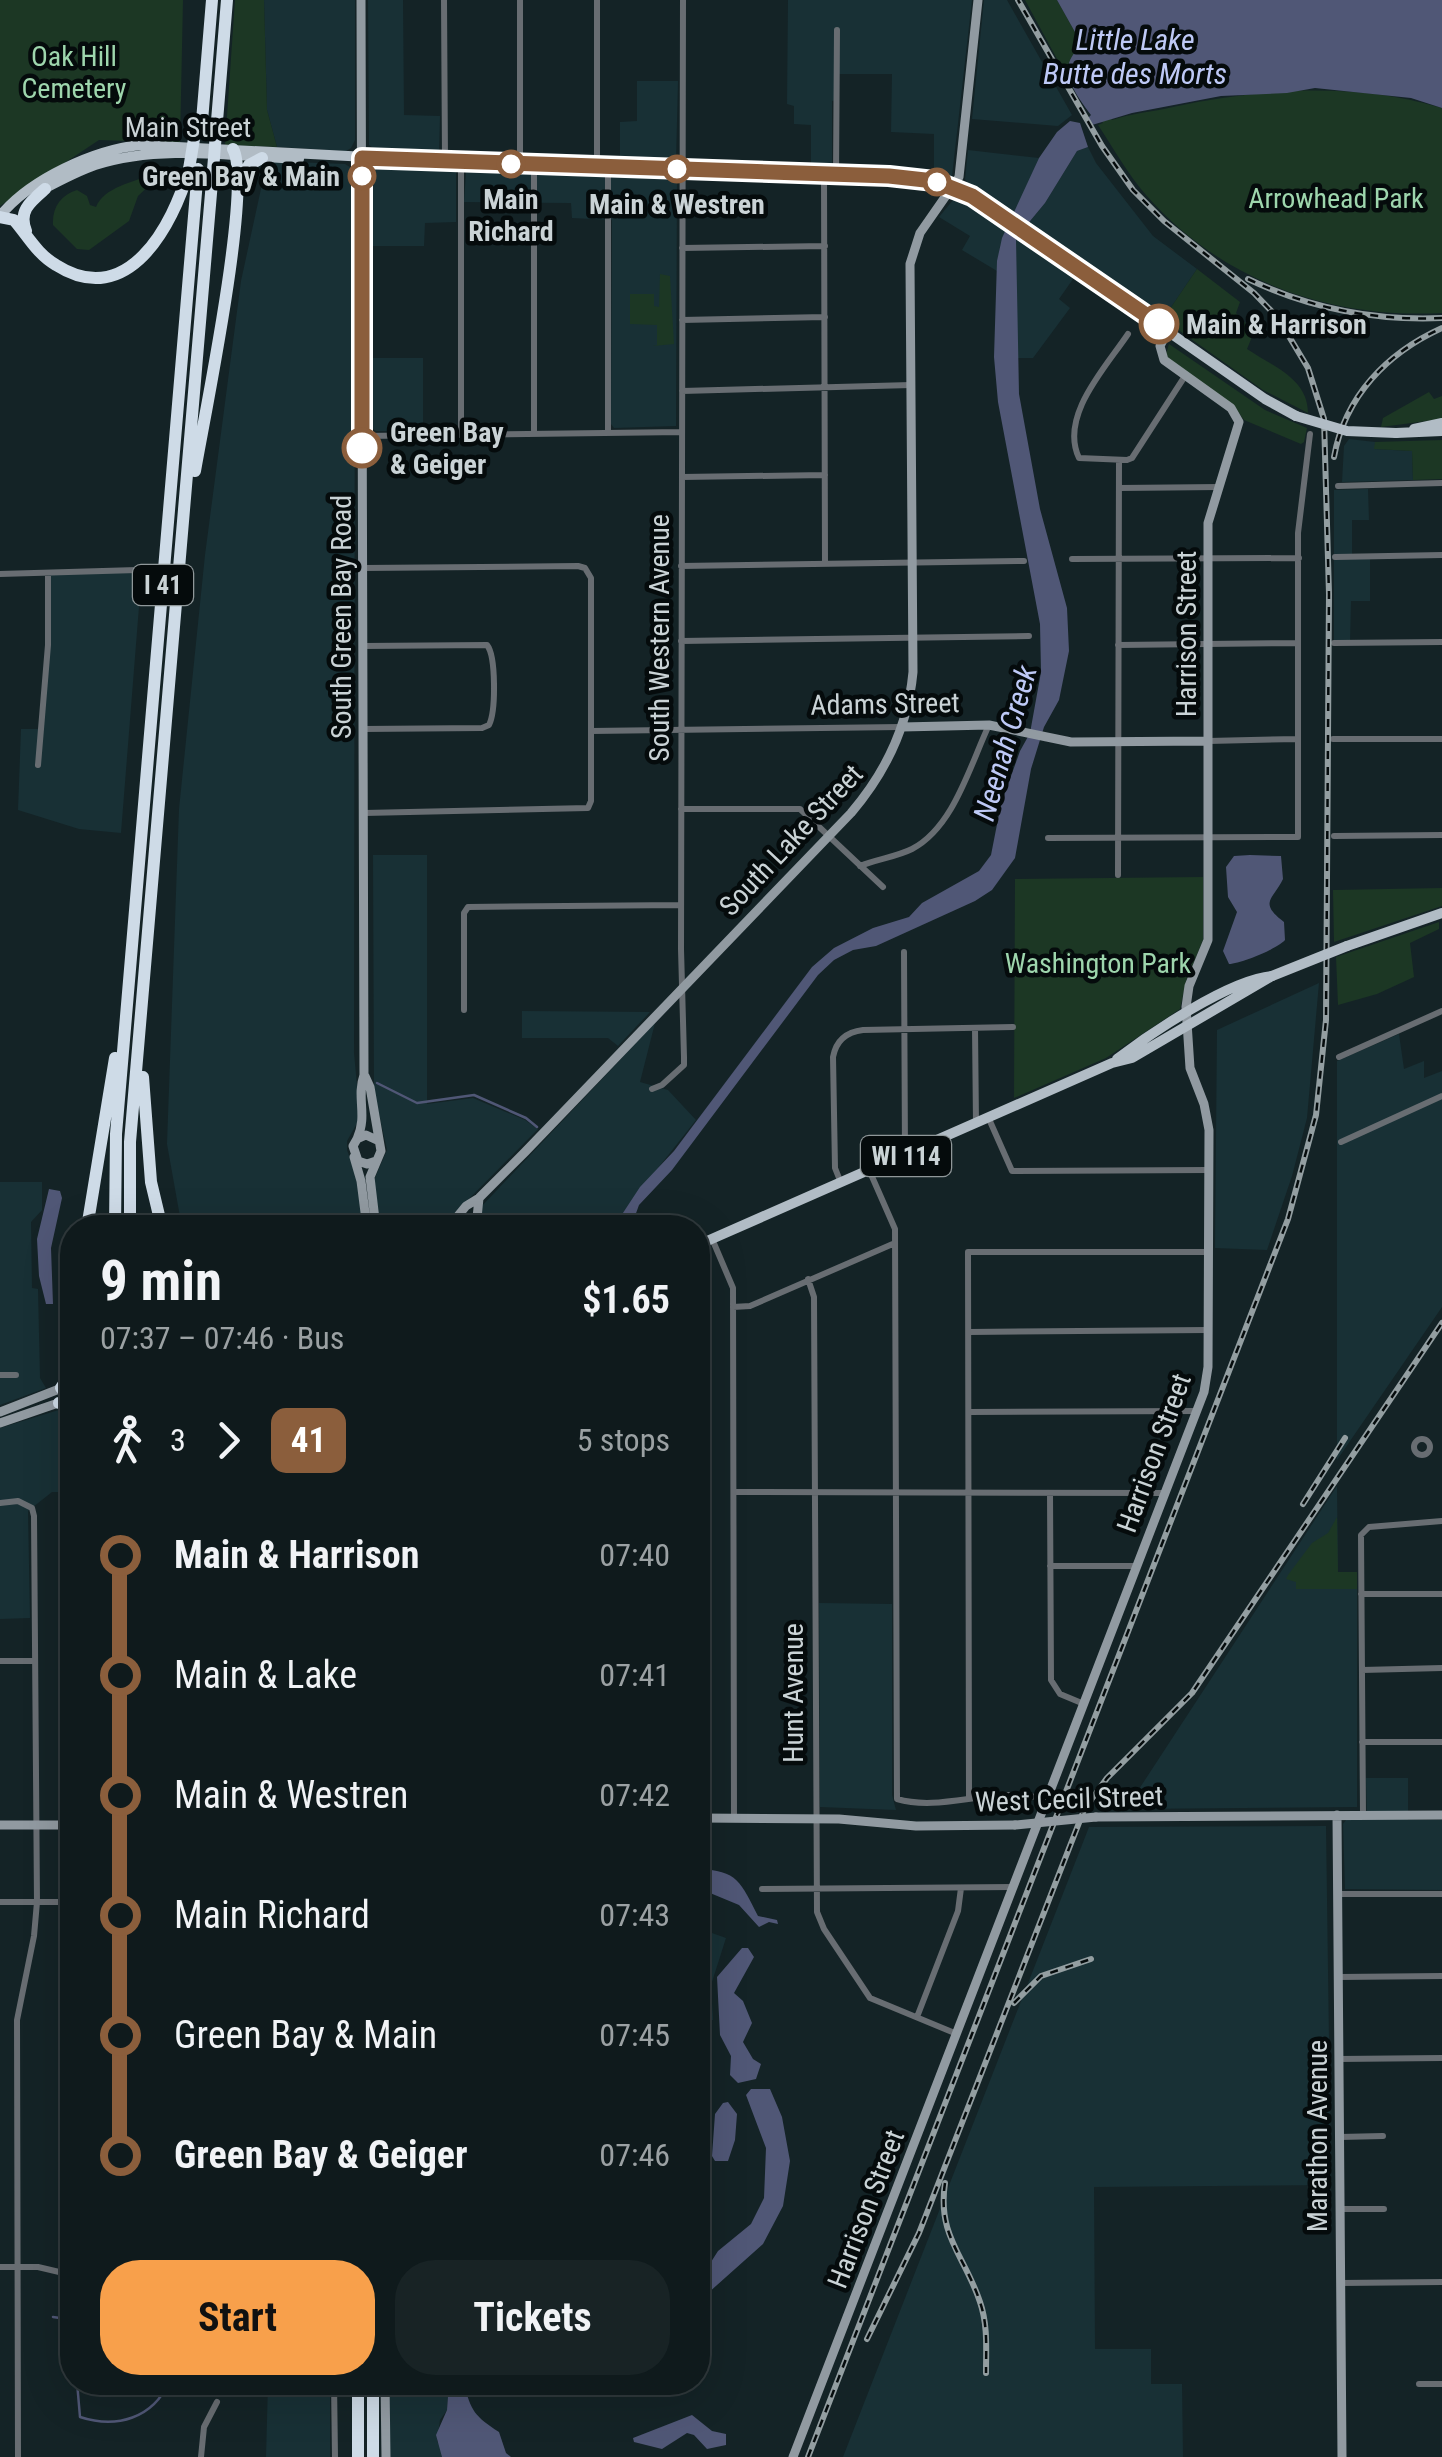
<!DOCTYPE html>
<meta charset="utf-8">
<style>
:root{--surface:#0f1a1c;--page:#182325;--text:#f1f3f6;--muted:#9ba1a3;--line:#2f383b;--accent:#f8a04b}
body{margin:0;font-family:"Roboto Condensed",sans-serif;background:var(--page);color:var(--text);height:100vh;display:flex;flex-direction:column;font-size:38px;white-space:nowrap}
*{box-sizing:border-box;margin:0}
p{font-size:32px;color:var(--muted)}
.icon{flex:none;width:55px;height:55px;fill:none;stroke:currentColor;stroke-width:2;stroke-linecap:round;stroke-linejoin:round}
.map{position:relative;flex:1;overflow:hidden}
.details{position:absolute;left:60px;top:1215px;width:650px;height:1180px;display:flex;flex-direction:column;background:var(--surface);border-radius:40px;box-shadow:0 10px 40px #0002,0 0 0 2px var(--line)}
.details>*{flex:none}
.badge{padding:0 20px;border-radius:15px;font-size:35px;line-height:65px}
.map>.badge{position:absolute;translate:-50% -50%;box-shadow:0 0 0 5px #fff}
.legs{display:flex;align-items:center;gap:15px;height:110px;padding:0 40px;font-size:32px}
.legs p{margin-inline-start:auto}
.headline{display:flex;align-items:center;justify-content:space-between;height:170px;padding:0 40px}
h1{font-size:55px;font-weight:700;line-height:75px}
.action{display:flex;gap:20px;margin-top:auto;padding:20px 40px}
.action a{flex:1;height:115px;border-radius:40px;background:var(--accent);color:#111;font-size:40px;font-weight:700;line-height:115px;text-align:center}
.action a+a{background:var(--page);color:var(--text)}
ul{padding:0 40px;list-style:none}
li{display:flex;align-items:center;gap:35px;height:120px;font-size:38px}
li i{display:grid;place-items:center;width:15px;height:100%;margin:0 12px;background:currentColor}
li i::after{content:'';width:25px;height:25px;margin:-12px;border:8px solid;border-radius:50%;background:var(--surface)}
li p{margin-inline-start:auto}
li:first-child i{background:linear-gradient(#0000 50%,currentColor 0)}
li:last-child i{background:linear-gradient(currentColor 50%,#0000 0)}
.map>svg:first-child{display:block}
.built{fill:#183035}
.green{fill:#1c3724}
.water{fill:#505776}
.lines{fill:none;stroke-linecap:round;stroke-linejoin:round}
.stream{stroke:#505776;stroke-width:2.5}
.street{stroke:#686d72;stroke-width:6}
.secondary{stroke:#919aa1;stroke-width:9}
.primary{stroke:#b1bcc5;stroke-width:10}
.highway{stroke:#cedbe7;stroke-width:12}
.rail-casing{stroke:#939ea1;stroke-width:6}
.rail{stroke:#050b0c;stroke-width:2.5;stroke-dasharray:8;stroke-linecap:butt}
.secondary-bridge{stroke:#919aa1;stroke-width:9}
.primary-bridge{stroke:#b1bcc5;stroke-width:10}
.highway-bridge{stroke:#cedbe7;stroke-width:12}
.line-1-casing{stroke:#fff;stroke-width:22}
.line-1{stroke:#8b5e3c;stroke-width:15}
.stop-1-dot{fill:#fff;stroke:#8b5e3c;stroke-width:5}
.labels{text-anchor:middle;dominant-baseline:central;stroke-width:9;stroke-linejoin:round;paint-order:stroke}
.shield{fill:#050b0c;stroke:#8f9799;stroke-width:2.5}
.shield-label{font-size:25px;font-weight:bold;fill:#cad3d6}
.park-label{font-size:28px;fill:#9ed6ad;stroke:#050b0c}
.street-label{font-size:28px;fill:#cad3d6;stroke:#050b0c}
.stop-label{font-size:28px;font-weight:bold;fill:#cad3d6;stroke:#050b0c}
.water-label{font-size:30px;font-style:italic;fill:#bec9f6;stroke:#050b0c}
</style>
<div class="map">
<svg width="1442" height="2457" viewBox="0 0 1442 2457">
<rect width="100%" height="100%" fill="#142326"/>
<path class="built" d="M264,0H355V140L351,148L346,151L277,147L267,110Z
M368,0H403L404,115L440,116L439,155L380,153L369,145Z
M788,0H972L952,176L934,175V134L891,132L892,74H837V100L832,101V166L811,165V125L794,124V106L787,104Z
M984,0H1007L1072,115L1058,126L972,119Z
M637,81H678L676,162L620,161V122L637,121Z
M1088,147L1096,163L1153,236L1197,269L1159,325L1080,269L1059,299L1070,308L1033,358H1017L1016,238L1045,203L1077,151Z
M968,150L1039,158L1015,214L970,188L965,179Z
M267,161L345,164L353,169L355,175L354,1053L360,1118L347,1141V1150L357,1178L364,1227L182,1228L167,1144L179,809L205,555L241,281Z
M377,166L456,170V222L425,223L424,246H369L368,174Z
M469,169L677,176L676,426L614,428L611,424L612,220L572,218L571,203L464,202L466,172Z
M958,199L1008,228L1000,246L997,271L962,250L970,236L939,217L953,200Z
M369,358H423V431H376L370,427Z
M1349,439L1375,442V449L1412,451L1413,480L1342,482L1344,446Z
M1368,489L1369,520H1352V556H1370V601H1351L1350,643H1334V490Z
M142,569L121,833L79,829L18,810L21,729H41L48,644V573Z
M373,855H427V1104L473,1098L525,1120L538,1129L461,1207L449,1227H380L374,1180L387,1150L374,1091Z
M1319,983L1307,1118L1292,1176L1267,1250L1215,1248L1217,1030Z
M522,1011H523L650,1012L618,1046L608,1038H522Z
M655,1023L640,1082L668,1090L696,1120L628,1206L617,1222V1227H483L479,1221L480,1208Z
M1399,1034L1404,1069L1424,1061V1078L1442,1071V1307L1337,1460V1061Z
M0,1182H42V1210L31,1222L32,1288L38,1289L40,1378L46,1388L0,1405Z
M65,1408L72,1414V1492H52L28,1511L30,1618L0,1619V1428Z
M1337,1486L1338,1572H1357V1807L1126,1809Z
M819,1603L892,1604V1795L896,1810L820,1807Z
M1366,1778H1408V1820H1442V1890L1345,1889L1343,1824L1346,1820L1367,1819Z
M1326,1826L1331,2185L1094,2187L1095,2349H1151V2384H1182L1183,2457H843L1089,1827Z
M698,1928L726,1938L711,1985L713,2020L698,2022Z
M268,2383H330V2457H266Z
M389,2383H441L449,2386L447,2410L440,2420L437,2441L441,2446L442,2457H390Z"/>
<path class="green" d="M0,0H183L180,143L99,140L0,206Z
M235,0H264L267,110L277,147L225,145Z
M1025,0H1057L1080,41L1074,54L1112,120C1132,113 1152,112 1173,107C1262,88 1354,82 1442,108V313C1330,319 1221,281 1146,195C1127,173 1114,149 1098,125L1103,123L1069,73L1075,92Z
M153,174L156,179L138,196L129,221L89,250L77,249L53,225C52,207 61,195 77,190L87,196L90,205L96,207C104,187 134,182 153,174Z
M1197,269L1240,302L1236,313L1254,332L1247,349C1272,366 1308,378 1308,413L1263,390L1163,319Z
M660,274L670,276L674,344L653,346L657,345V325L630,324V294H654V306L659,307Z
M1169,344L1265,410L1307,428L1304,442L1301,444L1244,420L1233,405L1169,359L1166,354Z
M1429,392L1434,399L1442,396V419L1381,427L1383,418Z
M1442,440V479L1413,480L1412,451L1374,449L1375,442Z
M1203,877V940L1186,981L1180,1009L1106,1058L1014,1098L1015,879Z
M1442,888V906L1334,942L1333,890Z
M1439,922V929L1410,943L1414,977L1377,994L1338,1005L1336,957Z
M1337,1517L1338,1572H1357V1589H1296V1582L1286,1579L1288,1575L1312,1543L1328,1533Z"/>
<path class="water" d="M1057,0H1442V108L1411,98L1315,88L1287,93L1221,96L1132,113L1092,125L1088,118L1091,115C1081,101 1064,81 1069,63C1072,54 1078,50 1080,41Z
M1070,121L1080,123L1088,147L1077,151L1045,203L1016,238L1019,394L1040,509L1067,608L1069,651L1059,700L1044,727L1031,769L1015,858L992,890L975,901L876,946L853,950L834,960L818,975L672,1170L639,1205L631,1227L617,1228V1222L640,1187L674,1151L812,967L834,948L873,928L909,917L922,903L979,871L991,855L1001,804L1020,751L1030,733L1041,672L1040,624L998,402L994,357L997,261L1002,238L1039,158L1057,132Z
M1250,855L1281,856L1283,879C1273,900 1258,902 1284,922L1285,940C1277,949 1242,963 1229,964L1223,951L1237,912L1228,897L1226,867L1234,856Z
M49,1189L60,1191L62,1198L51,1248L53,1304H46L39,1276L37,1239Z
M698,1869C738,1870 741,1883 758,1916L777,1920L778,1924L769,1922L759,1927L739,1905L698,1888Z
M742,1948H748L754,1957L734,1993L743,2001L752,2023L743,2042L753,2059L761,2064L756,2079L738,2083L730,2075L731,2056L720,2035L717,1977Z
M751,2089H770L782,2117L790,2161L783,2206L763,2244L698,2302L699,2274L704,2273L718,2251L751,2224L764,2198L766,2148L746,2095Z
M728,2102L737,2114L735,2140L728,2161H715L712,2156L715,2114L723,2103Z
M449,2383H464C471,2412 475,2416 499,2432L506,2453L511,2457H442L436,2435L447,2410Z
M692,2415L712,2431L726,2434V2445L707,2449L694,2435L687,2433L662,2449L634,2442L633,2438Z"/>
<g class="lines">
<path class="stream" d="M377,1083L417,1103L474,1095L526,1118L537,1127
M53,2317L67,2319L72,2326
M77,2382L80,2417C117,2429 153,2418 169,2382"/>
<path class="street" d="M444,0L445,160
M520,0V163
M597,166V0
M836,174L837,30
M824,175L825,564
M682,248L825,246
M682,320L825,317
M1128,334C1106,367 1059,416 1079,458L1127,460L1132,458L1185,376
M682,391L911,385
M608,433V167
M534,434V165
M461,435V162
M363,436L682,432
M682,477L825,475
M1338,486L1442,483
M1119,488L1219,487
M1335,557L1442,555
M1072,559L1299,558
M681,566L1024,561
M363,568L578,566L585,568L591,578V801L588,808L364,813
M0,574L137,570
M681,641L1029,636
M1334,643L1442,642
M1118,645L1298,643
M363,729L482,728L489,725C496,711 496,656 487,645L363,646
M591,731L901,727
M1333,739H1442
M1208,741L1298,739
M38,765L48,645V573
M681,809H800L883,887
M1334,836L1442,835
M1048,838L1298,837V533L1310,434
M860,866C877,859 896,857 912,849C954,827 970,765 989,725
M1118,875L1119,460
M904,952L905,1156
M464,1010V913L468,907L681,905
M975,1028L976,1124
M1339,1057L1442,1011
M652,1089L662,1085L684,1065V1057L681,949L683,0
M989,1119L1012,1171L1208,1170
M1341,1142L1442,1096
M870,1172L895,1229L897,1799C944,1813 996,1784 1047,1800
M841,1183L835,1168L833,1057C836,1041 846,1032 863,1030L1013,1027
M713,1241L733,1288L734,1817
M808,1279L814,1297L817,1912L824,1929L870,1998L957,2034
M733,1307L750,1306L895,1243
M969,1332L1208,1330
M0,1375H16
M969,1412L1196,1411
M1414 1447a8 8 0 1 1 16 0a8 8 0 1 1-16 0Z
M734,1492L1165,1493
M1050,1493L1051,1680L1060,1694L1084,1704
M0,1503L18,1501L32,1508L34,1516L37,1902L34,1936L17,2020L18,2457
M1050,1566H1137
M1361,1594H1442
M0,1661H34
M1362,1670L1442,1668
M1362,1742H1442
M969,1797L968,1252H1208
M1363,1815L1361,1535L1369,1527L1442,1521
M762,1889L1013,1887
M1338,1894H1442
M0,1902H72
M1339,1977L1442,1976
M917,2017L958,1911L961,1888
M1338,2059L1442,2058
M1340,2137L1383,2136
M1340,2209H1384
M0,2267H38L72,2275
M1340,2283L1442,2282
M334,2382L335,2457
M1419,2384H1442
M201,2457L204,2427L217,2402"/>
<path class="secondary" d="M902,727L989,725L1071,742L1208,741
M365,1076L370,1087L381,1151L370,1177L376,1228
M357,1139C368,1115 356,1098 364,1075L361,0
M354,1157L361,1181L367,1228
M376,1161L367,1164L358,1161L353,1146L357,1139L366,1135L379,1141
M455,1228L457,1217L466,1206L479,1198L525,1152L851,813C886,772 908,727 913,672L910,264L920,233L959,177L978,0
M476,1228L479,1198
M0,1412L72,1384
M0,1423L64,1401
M1337,1815L1342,2457
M1096,1817L1442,1815
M698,1818L839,1819L916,1826L1015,1825
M0,1825H72
M385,2382L386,2457
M793,2457L1204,1392L1208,1367L1209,1130L1204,1104L1190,1068L1186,1007L1189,986L1208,940V523L1239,422L1231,408L1164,360L1160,346L1168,331"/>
<path class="primary" d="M38,192C57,182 75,172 95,165C160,144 233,156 299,159
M0,216C30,179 94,150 140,145L461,162L912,177L952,187L982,202L1265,399L1296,416
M1414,429L1442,423
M1396,433L1442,431
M1347,946L1442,913
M1117,1059C1151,1033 1229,980 1272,976
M461,1228H473
M698,1245L1112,1063L1132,1058L1272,976"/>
<path class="highway" d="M201,133L212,0
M216,133L227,0
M242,179L249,165L262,158
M0,217L14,220C28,236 37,254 56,265C128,311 173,225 189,169
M26,231C18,211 30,202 45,189
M195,471C204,418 253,184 233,149
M143,1077L151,1182L162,1228
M87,1228L115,1058
M115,1228L116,1134L198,169
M130,1228V1142L213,170
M61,1388L72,1372
M59,1403L72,1402
M358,2382V2457
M373,2382V2457"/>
<defs>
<path id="rail" d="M1248,279C1309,308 1374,321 1442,318
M1334,457C1345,396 1387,353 1442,328
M1303,1504L1345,1438
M1014,2003L1041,1976L1091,1959
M945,2183C937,2236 965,2256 980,2302C988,2325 986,2349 986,2373
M867,2339L919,2233L1084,1810L1107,1778L1192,1693L1442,1323
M808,2457L1288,1219L1316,1115L1326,1020L1329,594L1324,419L1308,368L1278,318L1254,293L1164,221L1133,190L1102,146L1018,0"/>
</defs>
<use href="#rail" class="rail-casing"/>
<use href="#rail" class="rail"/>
<path class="secondary-bridge" d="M1015,1825L1096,1817"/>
<path class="primary-bridge" d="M1296,416L1347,431L1396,433
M1272,976L1347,946"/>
<path class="highway-bridge" d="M189,169L195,133
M213,170L216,133"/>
</g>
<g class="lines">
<defs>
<path id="line-1" d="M362,448V158L889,176L934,181L972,196L1159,324"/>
</defs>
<use href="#line-1" class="line-1-casing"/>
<use href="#line-1" class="line-1"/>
</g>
<g class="stop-1-dot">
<circle cx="511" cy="164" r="12"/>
<circle cx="677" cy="169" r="12"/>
<circle cx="362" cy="176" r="12"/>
<circle cx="937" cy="182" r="12"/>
<circle cx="1159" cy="324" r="18"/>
<circle cx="362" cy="448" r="18"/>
</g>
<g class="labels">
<g class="shield">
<rect x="133" y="565" width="60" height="40" rx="8"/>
<rect x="861" y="1136" width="90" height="40" rx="8"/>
</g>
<g class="shield-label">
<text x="163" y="585">I 41</text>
<text x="906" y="1156">WI 114</text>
</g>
<g class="park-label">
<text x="74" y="56">Oak Hill<tspan x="74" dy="32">Cemetery</tspan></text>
<text x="1336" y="198">Arrowhead Park</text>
<text x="1098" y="963">Washington Park</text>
</g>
<g class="street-label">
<text x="188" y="127">Main Street</text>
<text transform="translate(341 617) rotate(-90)">South Green Bay Road</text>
<text transform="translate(1186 634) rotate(-90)">Harrison Street</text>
<text transform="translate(659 638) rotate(-90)">South Western Avenue</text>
<text transform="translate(885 704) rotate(-1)">Adams Street</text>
<text transform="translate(791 840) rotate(-47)">South Lake Street</text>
<text transform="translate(1154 1453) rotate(-70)">Harrison Street</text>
<text transform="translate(793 1693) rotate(-90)">Hunt Avenue</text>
<text transform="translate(1069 1799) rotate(-2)">West Cecil Street</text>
<text transform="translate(1317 2136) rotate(-90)">Marathon Avenue</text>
<text transform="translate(866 2209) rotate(-69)">Harrison Street</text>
</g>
<g class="stop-label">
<text x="340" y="176" text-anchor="end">Green Bay &amp; Main</text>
<text x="511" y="199">Main<tspan x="511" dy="32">Richard</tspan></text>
<text x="677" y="204">Main &amp; Westren</text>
<text x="1186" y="324" text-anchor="start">Main &amp; Harrison</text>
<text x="390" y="432" text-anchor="start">Green Bay<tspan x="390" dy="32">&amp; Geiger</tspan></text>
</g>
<g class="water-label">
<text x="1135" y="39">Little Lake<tspan x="1135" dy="34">Butte des Morts</tspan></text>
<text transform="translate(1005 743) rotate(-74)">Neenah Creek</text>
</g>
</g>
</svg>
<section class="details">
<div class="headline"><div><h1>9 min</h1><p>07:37 – 07:46 · Bus</p></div><b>$1.65</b></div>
<div class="legs"><svg class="icon" aria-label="walk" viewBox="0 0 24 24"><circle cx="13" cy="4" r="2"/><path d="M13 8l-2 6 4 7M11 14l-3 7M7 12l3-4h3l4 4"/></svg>3<svg class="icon" aria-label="forward" viewBox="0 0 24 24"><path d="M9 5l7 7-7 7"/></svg><b class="badge" style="background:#8b5e3c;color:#fff">41</b><p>5 stops</p></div>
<ul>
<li><i style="color:#8b5e3c"></i><b>Main &amp; Harrison</b><p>07:40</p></li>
<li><i style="color:#8b5e3c"></i><span>Main &amp; Lake</span><p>07:41</p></li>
<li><i style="color:#8b5e3c"></i><span>Main &amp; Westren</span><p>07:42</p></li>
<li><i style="color:#8b5e3c"></i><span>Main Richard</span><p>07:43</p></li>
<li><i style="color:#8b5e3c"></i><span>Green Bay &amp; Main</span><p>07:45</p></li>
<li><i style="color:#8b5e3c"></i><b>Green Bay &amp; Geiger</b><p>07:46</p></li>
</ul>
<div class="action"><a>Start</a><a>Tickets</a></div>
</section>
</div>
